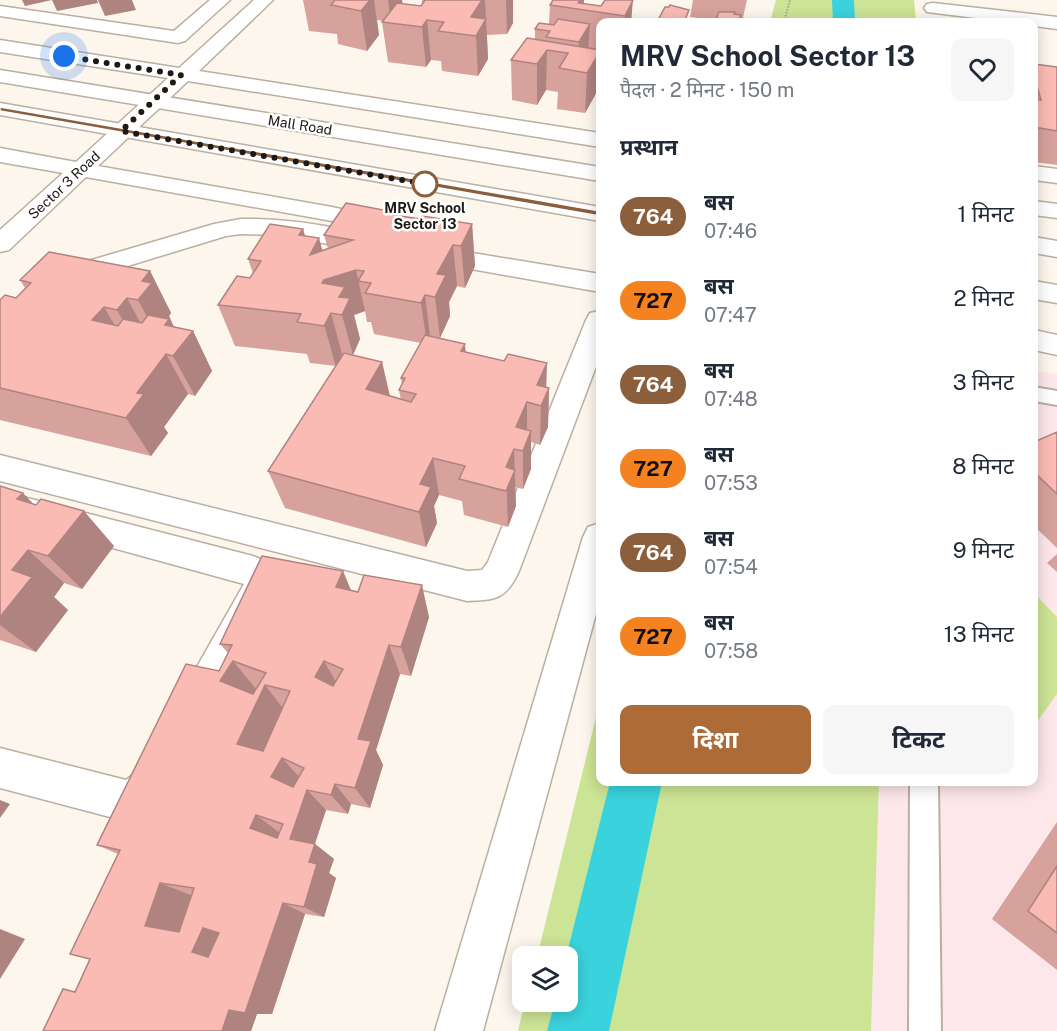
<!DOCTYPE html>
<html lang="hi">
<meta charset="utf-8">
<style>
:root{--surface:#fff;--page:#f6f6f7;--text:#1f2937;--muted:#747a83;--accent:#ad6c37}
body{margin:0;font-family:"Public Sans","Noto Sans Devanagari",sans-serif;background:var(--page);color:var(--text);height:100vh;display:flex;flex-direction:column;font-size:22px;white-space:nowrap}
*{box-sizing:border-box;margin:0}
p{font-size:20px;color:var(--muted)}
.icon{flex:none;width:33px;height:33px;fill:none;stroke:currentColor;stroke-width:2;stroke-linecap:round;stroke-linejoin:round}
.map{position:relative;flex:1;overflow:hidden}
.details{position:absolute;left:596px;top:18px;width:442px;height:768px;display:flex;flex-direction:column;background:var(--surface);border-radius:12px;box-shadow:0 3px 15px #0003}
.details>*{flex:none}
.badge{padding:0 12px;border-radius:20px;font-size:21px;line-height:39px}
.tools{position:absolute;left:512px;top:946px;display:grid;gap:12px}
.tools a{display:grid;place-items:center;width:66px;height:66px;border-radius:12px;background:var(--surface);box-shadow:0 3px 15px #0003;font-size:30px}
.you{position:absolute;width:30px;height:30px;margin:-15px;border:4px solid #fff;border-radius:50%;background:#1a73e8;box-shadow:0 0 0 9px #1a73e833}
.map>.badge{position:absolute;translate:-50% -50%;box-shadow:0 0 0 3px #fff}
h2{padding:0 24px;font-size:22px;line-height:54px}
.round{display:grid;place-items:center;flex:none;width:63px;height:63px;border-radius:12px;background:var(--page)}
.summary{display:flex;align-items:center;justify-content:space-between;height:102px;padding:0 24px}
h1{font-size:28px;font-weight:700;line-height:45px}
.primary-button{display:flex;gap:12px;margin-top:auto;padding:12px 24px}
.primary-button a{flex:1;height:69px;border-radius:12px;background:var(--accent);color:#fff;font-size:24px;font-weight:700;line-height:69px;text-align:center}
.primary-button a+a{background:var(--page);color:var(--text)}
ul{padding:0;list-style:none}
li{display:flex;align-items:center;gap:18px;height:84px;padding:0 24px}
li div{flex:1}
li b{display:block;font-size:22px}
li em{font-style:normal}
li .badge{min-width:66px;font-weight:700;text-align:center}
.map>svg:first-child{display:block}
.education{fill:#fde7ea}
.green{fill:#cce495}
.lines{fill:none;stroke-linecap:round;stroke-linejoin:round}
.canal{fill:#3ad3dd;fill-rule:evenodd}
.lane-casing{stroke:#baafa1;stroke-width:4}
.street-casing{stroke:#baafa1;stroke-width:3}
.secondary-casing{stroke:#baafa1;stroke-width:3}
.path{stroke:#aaa49c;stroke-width:2;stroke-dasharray:1.5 1.5;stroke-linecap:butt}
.lane{fill:#fff;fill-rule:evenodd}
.street{fill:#fff;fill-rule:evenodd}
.secondary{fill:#fff;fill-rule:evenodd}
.wall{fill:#d7a19c;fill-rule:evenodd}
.shaded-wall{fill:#af837f}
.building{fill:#fabbb5;stroke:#af837f;stroke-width:1.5;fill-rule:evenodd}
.line{fill:#8b5e3c;stroke:#fff;stroke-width:1.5}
.walk{stroke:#1e1914;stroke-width:6;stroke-dasharray:0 10.8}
.stop-dot{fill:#fff;stroke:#8b5e3c;stroke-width:3}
.labels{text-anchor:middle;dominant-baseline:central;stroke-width:5;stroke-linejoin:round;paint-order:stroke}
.far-street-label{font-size:14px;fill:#1e1914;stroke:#fff}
.far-stop-label{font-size:14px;font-weight:bold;fill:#1e1914;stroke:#fff}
</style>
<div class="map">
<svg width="1057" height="1031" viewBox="0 0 1057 1031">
<rect width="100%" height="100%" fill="#fdf6ed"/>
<path class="education" d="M1034,370L1057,374V1031H871L879,782H1034Z"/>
<path class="green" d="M776,0H914L916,22H770Z
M1034,593L1057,617V694L1034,726Z
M600,701V782H879L871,1031H518L525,1002H567V957H537Z"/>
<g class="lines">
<path class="canal" d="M832,0H854L855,22H833Z
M610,782H662L609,1031H547L555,1002H567L566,957Z"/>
<defs>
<path id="lane" d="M1034,387L1057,391V405L1034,401Z
M910,782H938L941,1031H909Z"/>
<path id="street" d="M210,0H230L185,41L178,43L0,16V6L174,31Z
M254,0H273L199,71L600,133V147L188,81L98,166L332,207L341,209L344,214L341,219L332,221L86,177L9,250L0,252V230L63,173L0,162V148L76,162L168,78L0,52V40L179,68Z
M933,3L1057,17V29L1034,26V22H1008L927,12L924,8L927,4Z
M1034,166L1057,169V183L1034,180Z
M1034,201L1057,204V218L1034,215Z
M241,219C286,218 333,226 377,237L380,243L377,249L368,251L277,235L241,234L226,236L72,283L59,291L10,342L0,345V319L41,279L54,271L214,224Z
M430,246L600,274V292L421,260L417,254L421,248Z
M600,311V356L519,571C506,599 497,600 467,601L0,481V455L467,571L482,570L488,562L586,320L590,313Z
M1034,330L1057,335V355L1034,350Z
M0,491L253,556L275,565L280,576L278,588L206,722L192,728L178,722L173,709L244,584L0,517Z
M600,523V599L483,1031H435L583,537L588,527Z
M0,748L126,780L134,774L140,764L154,758L168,764L174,778L164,804L129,822L0,788Z"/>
<path id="secondary" d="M0,70L600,167V181L0,82Z
M0,103L600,207V221L0,115Z
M1034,237L1057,241V257L1034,253Z
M1034,281L1057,285V303L1034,299Z"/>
</defs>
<use href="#lane" class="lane-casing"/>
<use href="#street" class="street-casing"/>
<use href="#secondary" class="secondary-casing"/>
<path class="path" d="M784,22L790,0"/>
<use href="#lane" class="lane"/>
<use href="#street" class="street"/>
<use href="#secondary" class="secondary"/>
</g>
<path class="wall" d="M303,0H402V4L421,6L422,4V0H513V23L507,34L487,35L488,59L478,76L442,71L441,61L431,60L426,67L388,62L382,22L383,21L377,20L379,35L367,51L338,44L337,34L309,31Z
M553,0H584V4L601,6L632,0L631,22H600V67L598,90L585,113L557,109L558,92L546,90L537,105L512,100L511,60L535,39V29L549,24L550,5Z
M693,0H747L742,22H715L716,20L690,17Z
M1034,64L1057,67V165L1034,162Z
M394,212L395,215L421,219L472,224L475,266L465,288L457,286L449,302L450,316L440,338L430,336V337L549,388L548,427L540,445L531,442V469L523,489L515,487L516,506L508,527L464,515L462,501L439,495L434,506L437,523L426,547L285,508L268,471L336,366L310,363L307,354L235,346L218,305L250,278L253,273L248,259L303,229L305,236L323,250L328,249L324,235ZM365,311L367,322H371L374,334L421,343L401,378L402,384L399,390L401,400L390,396L382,362L353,355L360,339L354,315Z
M150,271L171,313L169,316L173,327L193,331L212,371L195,396L188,394L164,427L168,433L151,456L0,420V300L16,298L25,288L20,280Z
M1057,432V548L1034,526V442Z
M0,486L114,546L82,589L64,583L54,597L68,610L36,652L0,640Z
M1057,554V572L1047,563Z
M343,571L351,590L429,617L411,676L400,674L376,750L383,765L370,808L351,804L348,814L326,810L315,844L334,859L329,873L336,878L324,917L305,914L272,1014H257L251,1031H43L76,990L90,959L118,854L97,845L219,671L228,653L220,644Z
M1057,822V970L992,919Z"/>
<path class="shaded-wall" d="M22,0H97L98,3L57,11L52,0L25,6Z
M98,0H132L136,10L105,16Z
M370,0H374L379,35L367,51L361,11Z
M388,0H402L403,6L391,22Z
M482,0H485L488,59L478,76L476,36L471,17Z
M506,0H513V23L507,34Z
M580,0H584L583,10L578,3Z
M633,0L631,22H624L625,16Z
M427,20L431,60L426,67L422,27Z
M590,24L587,64L577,71L579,42Z
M547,50L546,90L537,105V64Z
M600,52L598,90L585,113L587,73Z
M472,224L475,266L465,288L461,246Z
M303,229L310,254L319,238L330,278L356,270L365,311L354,315L360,339L353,355L342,315L331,313L342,354L336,367L299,235Z
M453,245L457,286L449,302L450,316L440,338L435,297L437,274Z
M150,271L171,313L169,316L182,344L193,331L212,371L195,396L173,356L160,341L138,300L142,281Z
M425,295L430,336L427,344L421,303Z
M127,298L149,339L140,350L117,310Z
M104,307L128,348L92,320Z
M465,344L468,384L461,351Z
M166,354L188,394L164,427L168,433L151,456L126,418L137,393Z
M382,362L391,402L366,389Z
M547,363L546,395L549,388L548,427L540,445L541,406L537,385Z
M527,402V441L531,431V469L523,489V451L516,427Z
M514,449L516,506L508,527L506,467Z
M433,458L439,495L434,506L437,523L426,547L419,512L420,484Z
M23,493L57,529L17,499Z
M84,511L114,546L82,589L48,556Z
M28,550L64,583L54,597L68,610L36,652L0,625V617L12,570Z
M343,571L356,604L336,587Z
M422,585L429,617L411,676L401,647Z
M389,645L400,674L376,750L383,765L370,808L355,788L358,739Z
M233,661L256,689L244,708L220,681Z
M324,661L340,689L315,677Z
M265,685L285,711L261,767L237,744Z
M282,758L302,780L292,798L271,777Z
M335,784L351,804L348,814L331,795Z
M307,790L326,810L311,855L290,839Z
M0,800L10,804L0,818Z
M256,815L280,833L275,845L250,828Z
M315,844L334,859L329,873L336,878L324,917L304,907L309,862Z
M160,883L193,896L180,935L145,926Z
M283,903L305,914L272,1014H257L251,1031H222L229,1010Z
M203,928L233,937L208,957L192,952Z
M0,929L25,939L0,979Z"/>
<path class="building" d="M335,0H370L361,11L331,5Z
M425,0H482L471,17L486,19L476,36L438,31L444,22L427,20L422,27L382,22L397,3L421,6Z
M553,0H580L578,3L601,6L605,0H633L625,16L550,5Z
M670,5L689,10L685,20L704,22H657L665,7H669Z
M719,12H735L734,14L741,15L738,22H715Z
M558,19L590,24L579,42L546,37L550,31L535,29L539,23L554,25Z
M527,38L600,50V52L587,73L559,68L568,53L547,50L537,64L511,60Z
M1034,64L1057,67V131L1034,127V99L1041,100L1037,86H1034Z
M346,203L394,212L393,215L421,219L423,216L472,224L461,246L453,245L437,274L446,275L435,297L425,295L421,303L365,293L371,283L358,281L364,271L356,270L324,280L322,283L345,287L339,297L350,298L342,315L331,313L324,326L297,322L301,314L218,305L237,276L250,278L261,261L248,259L270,224L303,229L299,235L319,238L310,255L353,240L324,235Z
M49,252L150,271L142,281L152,283L138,300L127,298L117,310L104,307L92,320L118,326L123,319L142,323L148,315L169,319L165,325L193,331L173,356L166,354L137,393L144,394L126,418L0,388V300L5,295L16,298L31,283L20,280Z
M425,335L465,344L461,351L504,361L508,354L547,363L537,385L549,388L541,406L527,402L516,427L531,431L523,451L514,449L506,467L515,470L506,491L459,479L465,466L433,458L420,484L431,487L419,512L268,471L344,353L382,362L366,389L411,402L416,394L399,390L405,378H401Z
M1057,432V494L1034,472V442Z
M0,486L23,493L17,499L36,505L41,499L84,511L48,556L28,550L12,570L32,577L0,617Z
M262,556L343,571L336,587L358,592L364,575L422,585L401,647L389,645L358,739L371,741L355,788L335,784L331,795L307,790L290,839L315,844L309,862L317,864L304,907L283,903L245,1013L229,1010L222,1031H43L63,989L75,992L90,959L70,954L120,850L97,845L186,664L219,671L232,645L220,644ZM233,661L266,673L253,694L220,681ZM324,661L343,669L333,686L315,677ZM265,685L290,691L263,751L237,744ZM282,758L304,768L293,787L271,777ZM256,815L283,824L277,838L250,828ZM160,883L194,888L179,932L145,926ZM203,928L219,933L208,957L192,952Z
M1057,866V933L1028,911Z"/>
<path class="line" d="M0,107L600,211L604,214L600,216L0,111Z"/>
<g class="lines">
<path class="walk" d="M64,56L181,75L121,131L425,184"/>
</g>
<circle class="stop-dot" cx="425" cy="184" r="12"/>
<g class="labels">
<g class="far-street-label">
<text transform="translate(300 125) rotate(9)">Mall Road</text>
<text transform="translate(64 185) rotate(-43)">Sector 3 Road</text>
</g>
<g class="far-stop-label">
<text x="425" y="208">MRV School<tspan x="425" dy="16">Sector 13</tspan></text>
</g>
</g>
</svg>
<div class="tools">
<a><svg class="icon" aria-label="layers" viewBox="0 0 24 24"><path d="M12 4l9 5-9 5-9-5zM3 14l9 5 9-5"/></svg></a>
</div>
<div class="you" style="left:64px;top:56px"></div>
<section class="details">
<div class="summary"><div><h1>MRV School Sector 13</h1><p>पैदल · 2 मिनट · 150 m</p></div><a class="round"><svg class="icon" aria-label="heart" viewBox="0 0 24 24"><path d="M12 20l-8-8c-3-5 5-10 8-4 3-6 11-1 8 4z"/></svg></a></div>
<h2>प्रस्थान</h2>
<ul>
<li><span class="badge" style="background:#8b5e3c;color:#fff">764</span><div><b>बस</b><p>07:46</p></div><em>1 मिनट</em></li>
<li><span class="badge" style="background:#f58220;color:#111">727</span><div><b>बस</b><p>07:47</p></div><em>2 मिनट</em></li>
<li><span class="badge" style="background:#8b5e3c;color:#fff">764</span><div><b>बस</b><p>07:48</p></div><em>3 मिनट</em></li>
<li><span class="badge" style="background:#f58220;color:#111">727</span><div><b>बस</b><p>07:53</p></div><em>8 मिनट</em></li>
<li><span class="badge" style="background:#8b5e3c;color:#fff">764</span><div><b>बस</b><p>07:54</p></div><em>9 मिनट</em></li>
<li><span class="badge" style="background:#f58220;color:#111">727</span><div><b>बस</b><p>07:58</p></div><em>13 मिनट</em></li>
</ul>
<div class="primary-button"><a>दिशा</a><a>टिकट</a></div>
</section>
</div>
